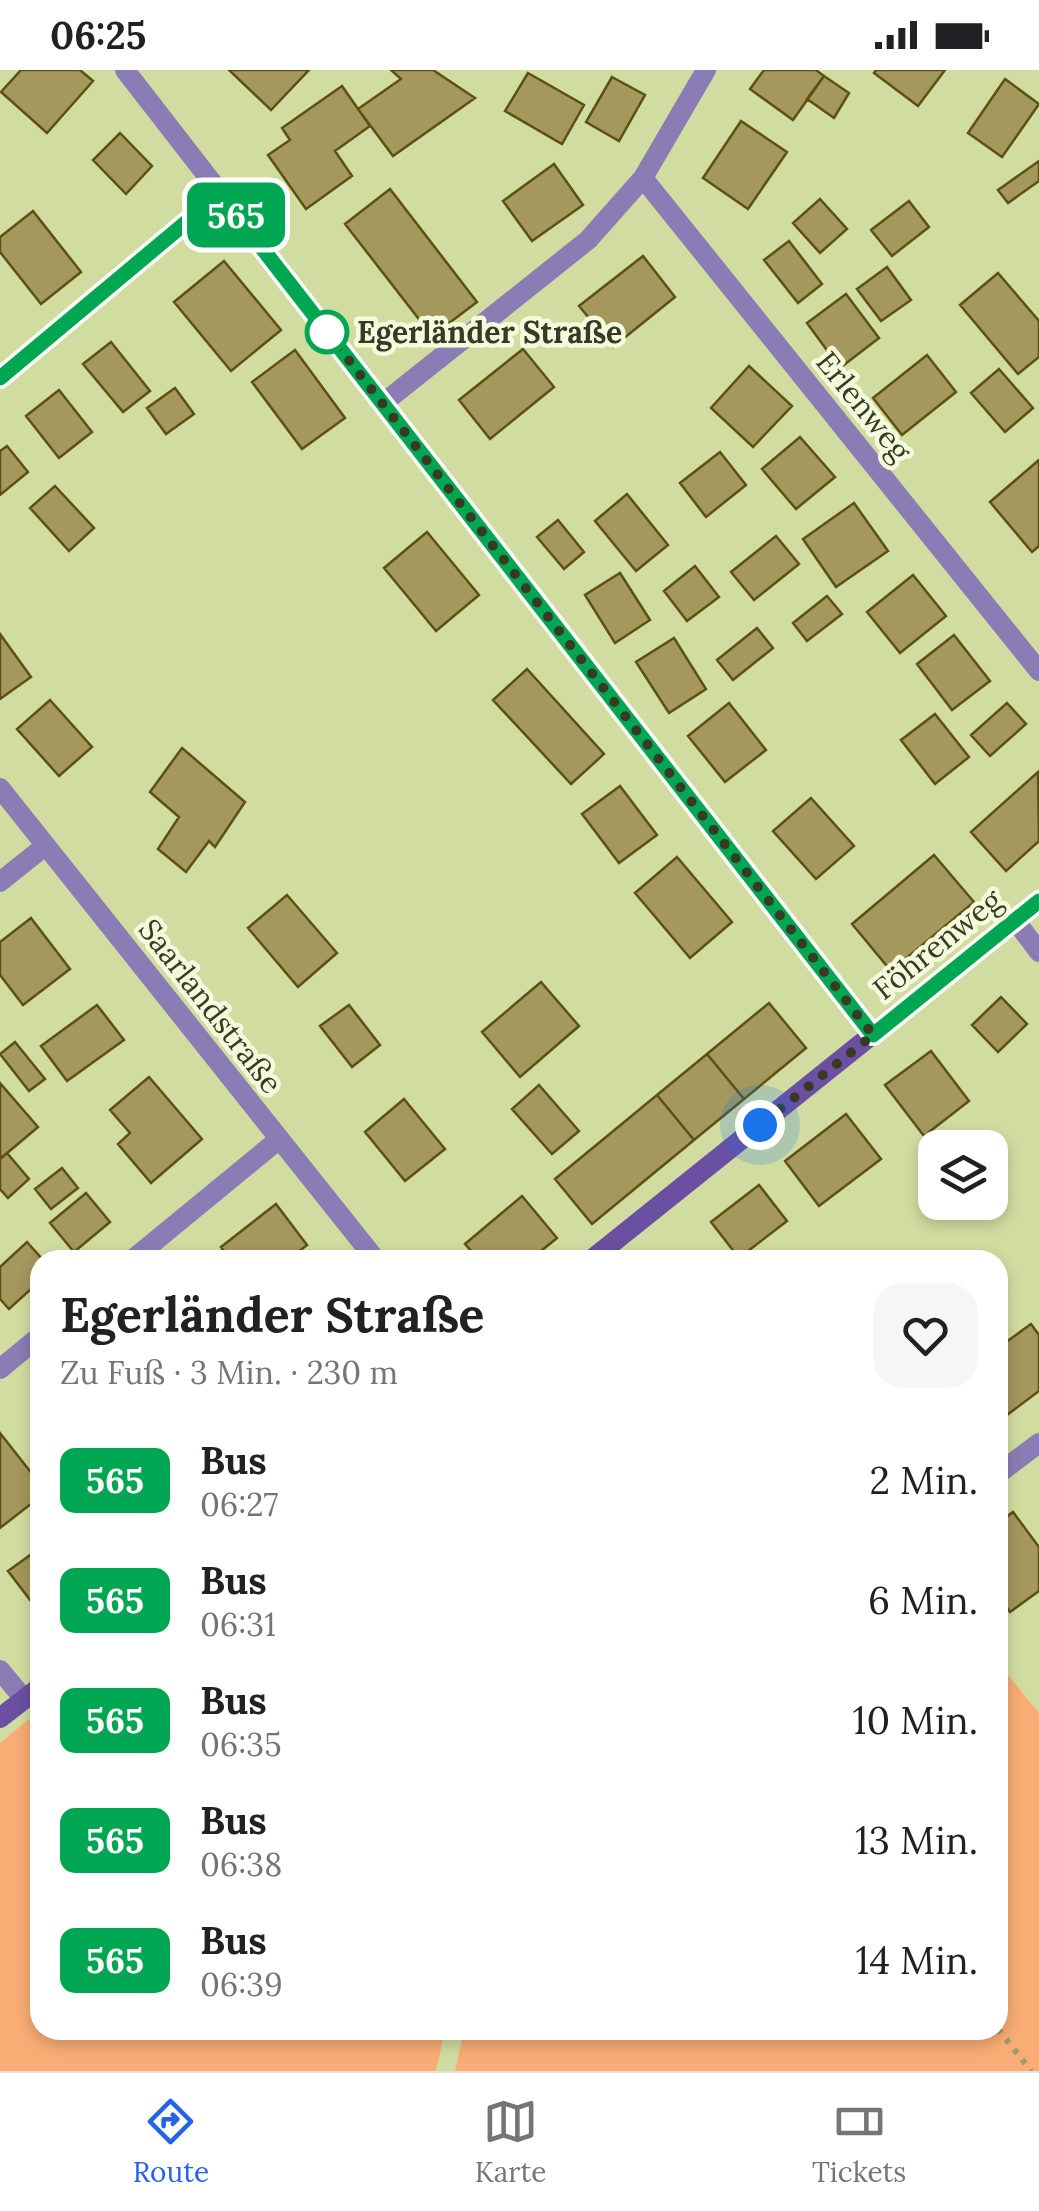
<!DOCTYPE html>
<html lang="de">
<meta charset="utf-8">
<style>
:root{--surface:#fff;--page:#f6f6f6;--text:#202124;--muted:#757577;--line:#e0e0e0;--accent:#2563eb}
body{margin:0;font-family:Lora,serif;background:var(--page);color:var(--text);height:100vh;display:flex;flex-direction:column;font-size:38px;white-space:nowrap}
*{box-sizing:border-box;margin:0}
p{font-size:32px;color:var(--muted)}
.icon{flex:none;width:55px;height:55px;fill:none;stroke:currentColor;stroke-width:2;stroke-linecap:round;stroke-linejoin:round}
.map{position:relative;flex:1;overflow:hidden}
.sheet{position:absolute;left:30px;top:1180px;width:978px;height:790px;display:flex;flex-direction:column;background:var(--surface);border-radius:30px;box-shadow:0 5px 15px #0003}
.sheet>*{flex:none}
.badge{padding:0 20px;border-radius:15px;font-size:35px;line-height:65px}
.controls{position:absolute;left:918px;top:1060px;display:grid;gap:20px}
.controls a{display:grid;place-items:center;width:90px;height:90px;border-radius:20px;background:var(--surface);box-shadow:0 5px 15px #0003;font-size:50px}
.you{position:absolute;width:50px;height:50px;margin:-25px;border:8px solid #fff;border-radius:50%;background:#1a73e8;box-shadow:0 0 0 15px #1a73e833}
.map>.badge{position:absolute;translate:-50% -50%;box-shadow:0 0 0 5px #fff}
.round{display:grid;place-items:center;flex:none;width:105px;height:105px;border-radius:30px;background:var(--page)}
.headline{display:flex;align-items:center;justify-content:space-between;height:170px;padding:0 30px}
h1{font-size:48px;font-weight:700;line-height:75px}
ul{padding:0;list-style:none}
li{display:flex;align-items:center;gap:30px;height:120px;padding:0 30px}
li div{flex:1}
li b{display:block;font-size:38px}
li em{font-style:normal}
li .badge{min-width:110px;font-weight:700;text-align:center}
.status{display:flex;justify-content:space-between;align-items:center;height:70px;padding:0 50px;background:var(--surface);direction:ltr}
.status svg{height:28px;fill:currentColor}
.menu{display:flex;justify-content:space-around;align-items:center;height:140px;border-top:2px solid var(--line);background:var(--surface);font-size:28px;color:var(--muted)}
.menu a{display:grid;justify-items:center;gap:5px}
.menu .active{color:var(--accent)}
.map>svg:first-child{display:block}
.green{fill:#f9ad75}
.building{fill:#a5985d;stroke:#5d5013;stroke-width:2.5}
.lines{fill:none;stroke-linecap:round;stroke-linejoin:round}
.path{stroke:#969f70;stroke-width:6;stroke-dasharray:5 8;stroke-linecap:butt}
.street{stroke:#8c7cb5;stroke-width:20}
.secondary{stroke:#6b4fa2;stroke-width:20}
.line-casing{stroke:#fff;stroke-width:22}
.line{stroke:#00a651;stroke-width:15}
.walk{stroke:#373b23;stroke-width:10;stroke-dasharray:0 18}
.stop-dot{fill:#fff;stroke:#00a651;stroke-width:5}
.labels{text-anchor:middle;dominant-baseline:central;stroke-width:9;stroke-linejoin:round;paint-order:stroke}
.stop-label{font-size:30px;font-weight:bold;fill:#373b23;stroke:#f4fadc;text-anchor:start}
.street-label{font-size:30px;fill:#373b23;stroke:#f4fadc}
</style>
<div class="status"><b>06:25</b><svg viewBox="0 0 49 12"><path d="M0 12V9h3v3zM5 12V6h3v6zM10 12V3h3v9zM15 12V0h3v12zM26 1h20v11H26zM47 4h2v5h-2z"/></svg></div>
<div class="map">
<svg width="1039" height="2001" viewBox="0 0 1039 2001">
<rect width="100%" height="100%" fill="#d1dda0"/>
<path class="green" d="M998,1593L1039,1643V2001H455L464,1960H998Z
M40,1640V1960H445L436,2001H0V1673Z"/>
<path class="building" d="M21,0H80L93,11L47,63L1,22Z
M229,0H309L271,40Z
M391,0H433L475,28L393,86L358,39L401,9Z
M764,0H816L824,6L793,50L750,19Z
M876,0H945L918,36L874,3Z
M528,3L584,35L562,74L505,41Z
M824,6L849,23L834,48L807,29Z
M612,7L645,25L619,71L586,52Z
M1005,9L1039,34L1002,87L968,63Z
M342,16L370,56L335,81L352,106L306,139L268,85L290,70L282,58Z
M741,51L787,82L748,139L703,108Z
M120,63L152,96L126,124L93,90Z
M1039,91V111L1008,133L998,120Z
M554,94L583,135L532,171L503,131Z
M390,119L477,232L432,266L345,154Z
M820,129L847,159L820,183L793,153Z
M909,131L929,157L892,186L871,160Z
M33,141L81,202L41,234L0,182V167Z
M789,171L822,214L798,233L764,190Z
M643,186L675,227L613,277L579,236Z
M224,191L281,260L231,301L174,232Z
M887,197L911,230L881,251L857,219Z
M998,203L1039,251V287L1018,304L960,235Z
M846,224L879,268L840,298L807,253Z
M111,272L150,321L123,342L83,294Z
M523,279L554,317L490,369L459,330Z
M295,280L345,348L302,379L252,312Z
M927,285L956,322L902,365L873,328Z
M749,296L792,336L753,377L711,338Z
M999,299L1033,338L1005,362L971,323Z
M175,318L194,344L166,364L147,338Z
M59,320L92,362L59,388L26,346Z
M800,367L835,407L796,439L762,399Z
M7,376L28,402L0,425V381Z
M720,382L746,415L706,447L680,413Z
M1039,390V476L1032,482L990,432Z
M55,416L94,458L69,481L30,438Z
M627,424L668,475L636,501L595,451Z
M854,433L888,481L836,517L803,469Z
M558,450L584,482L564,499L537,467Z
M427,462L479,525L436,561L384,498Z
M776,466L799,494L754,530L731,502Z
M695,496L719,527L687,551L664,521Z
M620,503L650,550L615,573L585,525Z
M913,505L946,546L900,583L867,542Z
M827,526L842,544L807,571L793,553Z
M757,558L773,578L733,610L717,590Z
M0,564L31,607L0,629Z
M954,565L990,611L952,640L917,594Z
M674,568L706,619L669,643L636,592Z
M527,599L604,684L571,714L493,630Z
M50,630L92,677L59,706L17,659Z
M729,633L766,680L725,712L688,666Z
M1007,633L1026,654L990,686L971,665Z
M935,644L969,687L935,714L901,670Z
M182,678L245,732L215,777L209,771L186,802L158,779L179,747L150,722Z
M1038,702L1039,771L1006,801L971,762Z
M620,716L657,765L619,793L582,744Z
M811,728L854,776L816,809L773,761Z
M934,785L974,832L891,901L852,854Z
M677,787L732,852L690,888L635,823Z
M287,825L337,883L298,917L248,858Z
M31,848L70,899L23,935L0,905V872Z
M541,912L579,956L520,1007L482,962Z
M1001,927L1027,954L998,982L972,955Z
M769,933L806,978L744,1029L707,984Z
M97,935L124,970L67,1011L41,976Z
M349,935L380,975L352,997L320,956Z
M15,972L45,1009L29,1021L0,984Z
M931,981L969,1031L924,1066L885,1015Z
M707,984L744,1029L694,1070L657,1025Z
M149,1007L202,1069L151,1113L118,1074L130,1063L110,1040Z
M0,1013L38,1057L0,1089Z
M539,1015L579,1061L552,1084L512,1039Z
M657,1025L694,1070L592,1154L555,1109Z
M404,1029L445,1079L405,1111L365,1062Z
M846,1044L881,1089L819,1136L785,1091Z
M7,1083L29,1109L8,1128L0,1119V1089Z
M62,1098L78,1118L51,1139L35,1119Z
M759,1115L787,1151L739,1188L711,1152Z
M86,1123L110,1152L74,1182L50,1153Z
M522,1126L557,1168L530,1190H479L465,1174Z
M276,1134L307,1175L288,1190H231L221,1177Z
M27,1172L43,1190L40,1211L9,1239L0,1229V1197Z
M1031,1254L1039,1265V1321L1003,1348L998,1341V1278Z
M0,1363L40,1414V1427L0,1458Z
M1013,1442L1039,1477V1521L1010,1542L998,1525V1453Z
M40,1478V1543L8,1501Z"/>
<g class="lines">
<path class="path" d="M998,1959L1031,2001"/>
<path class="street" d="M125,0L873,965
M643,108L1039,601
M0,308L220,124
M382,334L588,170L643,108L706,0
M0,718L376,1190
M0,812L45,776
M1015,850L1039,882
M132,1190L278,1070
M0,1299L40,1266
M998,1404L1039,1373
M0,1600L24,1629"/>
<path class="secondary" d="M591,1190L1039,831
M0,1648L40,1617"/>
</g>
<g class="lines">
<defs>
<path id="line" d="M0,308L220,124L873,965L1039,831"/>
</defs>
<use href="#line" class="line-casing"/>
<use href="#line" class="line"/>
<path class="walk" d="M327,262L316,248L873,965L760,1055"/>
</g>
<circle class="stop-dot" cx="327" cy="262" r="20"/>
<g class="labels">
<g class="stop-label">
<text x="357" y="262">Egerländer Straße</text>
</g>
<g class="street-label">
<text transform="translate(864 336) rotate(51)">Erlenweg</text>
<text transform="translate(937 874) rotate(-39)">Föhrenweg</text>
<text transform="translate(211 936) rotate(52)">Saarlandstraße</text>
</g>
</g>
</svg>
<div class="controls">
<a><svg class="icon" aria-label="layers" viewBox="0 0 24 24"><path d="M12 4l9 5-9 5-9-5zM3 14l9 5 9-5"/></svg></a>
</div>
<div class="you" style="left:760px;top:1055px"></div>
<b class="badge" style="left:236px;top:145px;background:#00a651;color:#fff">565</b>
<section class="sheet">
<div class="headline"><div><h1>Egerländer Straße</h1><p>Zu Fuß · 3 Min. · 230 m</p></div><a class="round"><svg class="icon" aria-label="heart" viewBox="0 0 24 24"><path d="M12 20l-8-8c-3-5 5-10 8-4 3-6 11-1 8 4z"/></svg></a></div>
<ul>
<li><span class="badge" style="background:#00a651;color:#fff">565</span><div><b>Bus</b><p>06:27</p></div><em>2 Min.</em></li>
<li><span class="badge" style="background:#00a651;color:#fff">565</span><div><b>Bus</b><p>06:31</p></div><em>6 Min.</em></li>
<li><span class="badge" style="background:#00a651;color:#fff">565</span><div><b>Bus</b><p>06:35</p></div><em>10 Min.</em></li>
<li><span class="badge" style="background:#00a651;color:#fff">565</span><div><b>Bus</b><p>06:38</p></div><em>13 Min.</em></li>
<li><span class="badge" style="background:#00a651;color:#fff">565</span><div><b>Bus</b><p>06:39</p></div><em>14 Min.</em></li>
</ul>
</section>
</div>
<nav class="menu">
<a class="active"><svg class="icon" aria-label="directions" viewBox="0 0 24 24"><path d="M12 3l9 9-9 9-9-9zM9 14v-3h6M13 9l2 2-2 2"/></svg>Route</a>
<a><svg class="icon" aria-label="map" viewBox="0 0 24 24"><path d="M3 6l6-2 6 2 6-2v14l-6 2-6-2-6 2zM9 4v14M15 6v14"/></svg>Karte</a>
<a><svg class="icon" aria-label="tickets" viewBox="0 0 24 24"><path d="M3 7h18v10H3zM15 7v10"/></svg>Tickets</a>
</nav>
